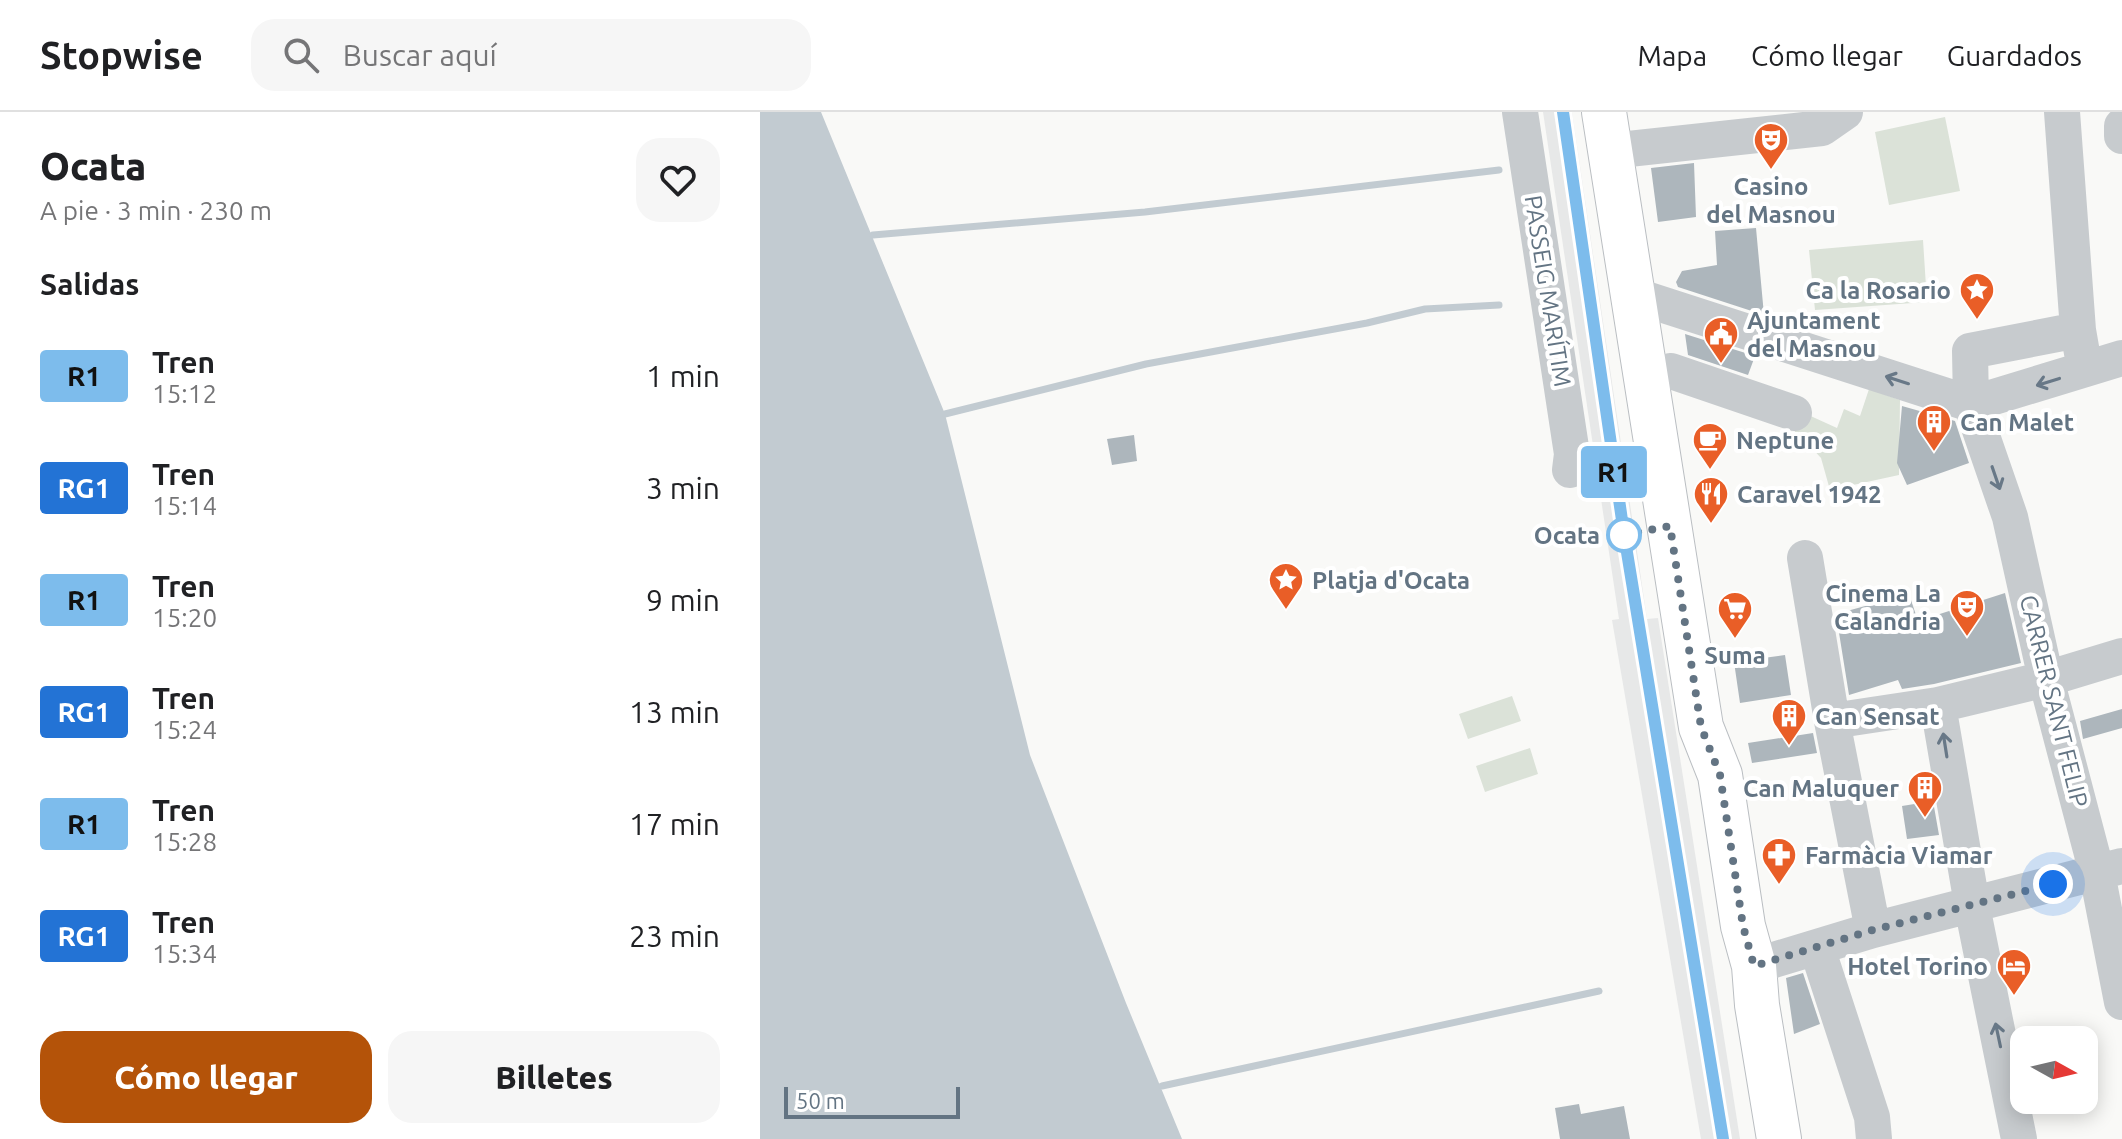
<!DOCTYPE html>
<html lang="es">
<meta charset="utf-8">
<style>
:root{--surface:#fff;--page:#f6f6f6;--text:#202124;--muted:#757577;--line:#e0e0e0;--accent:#b45309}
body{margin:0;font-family:Ubuntu,sans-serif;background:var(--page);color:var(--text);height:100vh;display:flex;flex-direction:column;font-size:30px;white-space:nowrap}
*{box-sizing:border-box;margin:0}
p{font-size:26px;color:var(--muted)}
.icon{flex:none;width:44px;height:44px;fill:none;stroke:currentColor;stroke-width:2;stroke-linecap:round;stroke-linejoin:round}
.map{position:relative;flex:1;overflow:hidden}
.side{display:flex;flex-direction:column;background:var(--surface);width:760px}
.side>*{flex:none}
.badge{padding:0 16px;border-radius:6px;font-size:28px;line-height:52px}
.needle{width:52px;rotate:98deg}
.buttons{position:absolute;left:1250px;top:914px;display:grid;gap:16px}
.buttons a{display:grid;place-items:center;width:88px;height:88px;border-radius:16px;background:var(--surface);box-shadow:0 4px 20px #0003;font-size:40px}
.scale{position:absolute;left:24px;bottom:20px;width:176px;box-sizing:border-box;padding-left:8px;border:4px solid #637483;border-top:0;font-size:22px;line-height:28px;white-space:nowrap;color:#637483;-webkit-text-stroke:6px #fff;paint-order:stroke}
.you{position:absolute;width:40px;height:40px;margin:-20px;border:6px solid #fff;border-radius:50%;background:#1a73e8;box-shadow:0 0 0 12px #1a73e833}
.map>.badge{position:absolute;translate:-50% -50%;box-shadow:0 0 0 4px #fff}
h2{padding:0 40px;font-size:30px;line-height:72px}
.round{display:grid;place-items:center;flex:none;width:84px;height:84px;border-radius:24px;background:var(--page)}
.head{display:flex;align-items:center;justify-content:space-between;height:136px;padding:0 40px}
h1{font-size:38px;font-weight:800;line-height:60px}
.button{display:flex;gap:16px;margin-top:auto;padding:16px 40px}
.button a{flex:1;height:92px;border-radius:24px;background:var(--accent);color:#fff;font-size:32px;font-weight:800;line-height:92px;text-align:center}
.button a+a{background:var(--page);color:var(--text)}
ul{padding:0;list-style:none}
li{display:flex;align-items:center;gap:24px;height:112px;padding:0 40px}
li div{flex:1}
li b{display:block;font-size:30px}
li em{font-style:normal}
li .badge{min-width:88px;font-weight:700;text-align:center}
header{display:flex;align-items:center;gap:48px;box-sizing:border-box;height:112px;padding:0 40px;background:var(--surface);border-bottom:2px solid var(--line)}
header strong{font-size:38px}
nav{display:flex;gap:44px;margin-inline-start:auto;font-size:28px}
.search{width:560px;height:72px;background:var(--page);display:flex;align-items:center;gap:20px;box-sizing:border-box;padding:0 28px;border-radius:24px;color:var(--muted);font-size:30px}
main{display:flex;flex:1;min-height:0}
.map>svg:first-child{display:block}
.built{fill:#e7e8e8}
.green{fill:#dbe2d8}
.water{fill:#c2cbd1}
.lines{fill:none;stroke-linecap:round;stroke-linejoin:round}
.stream{stroke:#c2cbd1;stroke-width:7}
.building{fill:#adb6bc}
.major-casing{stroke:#babec2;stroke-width:46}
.minor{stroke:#c7cbce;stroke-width:36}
.major{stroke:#fff;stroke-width:44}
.rail-casing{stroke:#a7adb3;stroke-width:9}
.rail{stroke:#fff;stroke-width:6;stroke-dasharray:18;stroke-linecap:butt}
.oneway{stroke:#687887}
.line-casing{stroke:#fff;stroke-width:18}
.line{stroke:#7dbcec;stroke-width:12}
.walk{stroke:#637483;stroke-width:8;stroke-dasharray:0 14.4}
.stop-dot{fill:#fff;stroke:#7dbcec;stroke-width:4}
.labels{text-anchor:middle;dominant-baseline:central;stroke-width:8;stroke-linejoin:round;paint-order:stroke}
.poi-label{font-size:24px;font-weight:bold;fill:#637483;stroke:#fff;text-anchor:start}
.street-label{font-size:24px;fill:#637483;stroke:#fff}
.stop-label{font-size:24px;font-weight:bold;fill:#637483;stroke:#fff;text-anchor:end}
</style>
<header>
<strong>Stopwise</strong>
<div class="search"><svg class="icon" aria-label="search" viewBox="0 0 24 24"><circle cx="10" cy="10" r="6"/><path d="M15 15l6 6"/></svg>Buscar aquí</div>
<nav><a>Mapa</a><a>Cómo llegar</a><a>Guardados</a></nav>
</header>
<main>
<section class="side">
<div class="head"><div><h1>Ocata</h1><p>A pie · 3 min · 230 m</p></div><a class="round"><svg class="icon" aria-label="heart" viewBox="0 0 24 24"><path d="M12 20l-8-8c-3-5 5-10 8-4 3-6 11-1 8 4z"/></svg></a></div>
<h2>Salidas</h2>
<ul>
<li><span class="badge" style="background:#7dbcec;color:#111">R1</span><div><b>Tren</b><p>15:12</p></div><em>1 min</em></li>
<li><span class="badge" style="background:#2373d5;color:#fff">RG1</span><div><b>Tren</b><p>15:14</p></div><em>3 min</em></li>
<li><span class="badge" style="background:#7dbcec;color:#111">R1</span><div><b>Tren</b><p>15:20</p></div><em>9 min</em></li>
<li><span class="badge" style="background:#2373d5;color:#fff">RG1</span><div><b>Tren</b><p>15:24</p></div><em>13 min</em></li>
<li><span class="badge" style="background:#7dbcec;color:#111">R1</span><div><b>Tren</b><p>15:28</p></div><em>17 min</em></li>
<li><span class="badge" style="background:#2373d5;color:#fff">RG1</span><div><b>Tren</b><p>15:34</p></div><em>23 min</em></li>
</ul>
<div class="button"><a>Cómo llegar</a><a>Billetes</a></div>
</section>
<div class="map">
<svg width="1362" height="1027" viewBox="0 0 1362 1027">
<rect width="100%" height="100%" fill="#f9f9f7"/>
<path class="built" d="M783,0H812L887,507L898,506L980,1027H941L852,508L859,507Z"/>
<path class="green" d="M1185,5L1200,79L1129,93L1115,20Z
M1163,128L1167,190L1055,198L1049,138Z
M1109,277L1140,288L1139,363L1070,378L1061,346L1049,333L1036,334L1033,296L1077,316L1084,297L1100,304Z
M752,584L761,609L708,627L699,602Z
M770,636L778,662L725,680L716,654Z"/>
<path class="water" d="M0,0H61L185,302L270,643L366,891L422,1027H0Z"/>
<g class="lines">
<path class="stream" d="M113,123L385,100L739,58
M185,302L386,252L607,211L665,197L739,193
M402,974L839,879"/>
</g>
<path class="building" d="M934,51L936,105L898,110L891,56Z
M996,116L1004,203L918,175L916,170L922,159L957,153L955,119Z
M925,222L995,244L988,263L928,243Z
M1142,294L1195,309L1209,351L1147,373L1137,351Z
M374,323L377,349L352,353L347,327Z
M1245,481L1261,551L1174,572L1142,577L1138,568L1089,583L1076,502L1149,482L1158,509Z
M1025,543L1031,583L980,591L974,550Z
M1362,597V616L1323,627L1320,609Z
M1053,621L1057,641L992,651L988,631Z
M1173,689L1179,723L1147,727L1142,694Z
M1043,861L1060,912L1034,922L1026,866Z
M819,992L821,1002L864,994L870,1027H800L795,996Z"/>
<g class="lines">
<defs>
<path id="major" d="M844,0L941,615L960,663L983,814L994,854L997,893L1019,1027"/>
</defs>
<use href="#major" class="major-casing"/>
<path class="minor" d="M760,0L812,342L810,358
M1302,0L1318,218L1322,241
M1362,14V24
M850,39L1062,16L1085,0
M873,183L1211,292L1362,246
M1318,218L1210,239L1211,292L1250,405L1286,567L1337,761L1362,890
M911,259L1034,301
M1045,446L1072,609L1113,818
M1178,593L1214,804L1259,1027
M1072,609L1178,593L1286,567L1362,544
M1057,836L1112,1005L1114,1027
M994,854L1113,818L1362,754"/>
<use href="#major" class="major"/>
<defs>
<path id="rail" d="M803,0L864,422L963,1027"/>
</defs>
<use href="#rail" class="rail-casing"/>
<use href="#rail" class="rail"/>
</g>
<defs><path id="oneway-shaft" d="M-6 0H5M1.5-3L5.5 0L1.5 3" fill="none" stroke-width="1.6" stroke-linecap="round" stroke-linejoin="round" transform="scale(2)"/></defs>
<g class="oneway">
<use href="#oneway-shaft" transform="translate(1137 268) rotate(-162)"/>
<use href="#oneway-shaft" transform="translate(1288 270) rotate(163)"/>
<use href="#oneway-shaft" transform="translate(1236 366) rotate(71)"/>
<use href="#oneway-shaft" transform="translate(1185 633) rotate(-99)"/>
<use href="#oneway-shaft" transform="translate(1238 923) rotate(-102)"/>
</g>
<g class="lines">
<defs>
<path id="line" d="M803,0L864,422L963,1027"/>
</defs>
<use href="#line" class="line-casing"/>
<use href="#line" class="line"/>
<path class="walk" d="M864,423L910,414L941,615L960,663L983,814L994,854L1113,818L1293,772"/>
</g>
<defs>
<symbol id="theatre-pin" viewBox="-11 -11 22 30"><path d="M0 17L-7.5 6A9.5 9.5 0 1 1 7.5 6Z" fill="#e95e27" stroke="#fff"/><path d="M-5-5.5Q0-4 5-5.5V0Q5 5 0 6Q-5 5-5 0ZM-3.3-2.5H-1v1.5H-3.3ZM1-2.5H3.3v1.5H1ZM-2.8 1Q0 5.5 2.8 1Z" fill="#fff"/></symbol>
<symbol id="sight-pin" viewBox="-11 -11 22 30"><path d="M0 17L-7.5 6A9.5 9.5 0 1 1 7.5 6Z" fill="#e95e27" stroke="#fff"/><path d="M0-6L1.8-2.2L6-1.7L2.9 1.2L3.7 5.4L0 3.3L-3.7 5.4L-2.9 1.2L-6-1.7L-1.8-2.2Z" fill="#fff"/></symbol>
<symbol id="civic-pin" viewBox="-11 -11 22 30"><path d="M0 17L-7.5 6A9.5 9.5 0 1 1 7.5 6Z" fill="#e95e27" stroke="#fff"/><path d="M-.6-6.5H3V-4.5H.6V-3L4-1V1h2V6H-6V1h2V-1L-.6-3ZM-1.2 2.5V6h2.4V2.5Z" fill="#fff"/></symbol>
<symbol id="building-pin" viewBox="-11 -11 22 30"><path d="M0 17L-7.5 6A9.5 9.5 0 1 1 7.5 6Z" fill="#e95e27" stroke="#fff"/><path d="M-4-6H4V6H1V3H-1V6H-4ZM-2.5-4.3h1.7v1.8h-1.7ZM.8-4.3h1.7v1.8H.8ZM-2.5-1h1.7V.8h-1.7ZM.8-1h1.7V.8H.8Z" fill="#fff"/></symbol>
<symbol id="cafe-pin" viewBox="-11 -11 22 30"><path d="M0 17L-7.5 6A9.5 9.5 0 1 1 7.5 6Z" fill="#e95e27" stroke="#fff"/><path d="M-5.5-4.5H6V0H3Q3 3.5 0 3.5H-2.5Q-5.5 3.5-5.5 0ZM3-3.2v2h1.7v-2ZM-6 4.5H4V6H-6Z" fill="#fff"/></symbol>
<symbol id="restaurant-pin" viewBox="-11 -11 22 30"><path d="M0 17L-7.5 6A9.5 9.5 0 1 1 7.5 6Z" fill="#e95e27" stroke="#fff"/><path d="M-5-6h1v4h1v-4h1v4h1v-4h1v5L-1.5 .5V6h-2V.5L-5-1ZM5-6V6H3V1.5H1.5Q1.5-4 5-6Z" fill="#fff"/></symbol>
<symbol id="supermarket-pin" viewBox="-11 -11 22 30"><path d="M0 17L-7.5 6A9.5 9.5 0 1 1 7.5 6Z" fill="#e95e27" stroke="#fff"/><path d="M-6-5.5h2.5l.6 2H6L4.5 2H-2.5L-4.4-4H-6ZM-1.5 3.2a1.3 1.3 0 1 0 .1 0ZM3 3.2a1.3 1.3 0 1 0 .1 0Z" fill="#fff"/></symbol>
<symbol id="pharmacy-pin" viewBox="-11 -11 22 30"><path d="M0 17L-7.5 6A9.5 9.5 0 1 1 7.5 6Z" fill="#e95e27" stroke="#fff"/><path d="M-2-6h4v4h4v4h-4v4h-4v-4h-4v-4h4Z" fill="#fff"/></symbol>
<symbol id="hotel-pin" viewBox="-11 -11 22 30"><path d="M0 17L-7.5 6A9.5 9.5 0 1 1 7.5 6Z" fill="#e95e27" stroke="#fff"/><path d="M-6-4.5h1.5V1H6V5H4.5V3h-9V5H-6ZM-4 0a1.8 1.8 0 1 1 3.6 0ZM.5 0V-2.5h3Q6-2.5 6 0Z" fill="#fff"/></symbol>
</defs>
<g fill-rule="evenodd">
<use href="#theatre-pin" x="991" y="8" width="40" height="54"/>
<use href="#sight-pin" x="1197" y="158" width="40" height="54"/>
<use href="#civic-pin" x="941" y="202" width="40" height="54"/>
<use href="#building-pin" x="1154" y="290" width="40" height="54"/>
<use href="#cafe-pin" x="930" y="308" width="40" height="54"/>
<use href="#restaurant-pin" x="931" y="362" width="40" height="54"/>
<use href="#sight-pin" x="506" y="448" width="40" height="54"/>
<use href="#theatre-pin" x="1187" y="475" width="40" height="54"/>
<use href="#supermarket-pin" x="955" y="477" width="40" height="54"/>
<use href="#building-pin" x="1009" y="584" width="40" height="54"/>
<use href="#building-pin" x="1145" y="656" width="40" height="54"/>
<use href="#pharmacy-pin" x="999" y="723" width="40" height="54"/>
<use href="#hotel-pin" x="1234" y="834" width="40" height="54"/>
</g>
<circle class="stop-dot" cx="864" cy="423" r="16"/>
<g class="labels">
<g class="poi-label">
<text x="1011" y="74" text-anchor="middle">Casino<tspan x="1011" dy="28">del Masnou</tspan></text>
<text x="1191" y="178" text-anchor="end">Ca la Rosario</text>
<text x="987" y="208">Ajuntament<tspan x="987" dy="28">del Masnou</tspan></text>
<text x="1200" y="310">Can Malet</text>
<text x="976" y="328">Neptune</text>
<text x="977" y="382">Caravel 1942</text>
<text x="552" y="468">Platja d'Ocata</text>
<text x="1181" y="481" text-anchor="end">Cinema La<tspan x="1181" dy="28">Calandria</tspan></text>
<text x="975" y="543" text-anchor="middle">Suma</text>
<text x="1055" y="604">Can Sensat</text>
<text x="1139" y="676" text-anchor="end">Can Maluquer</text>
<text x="1045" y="743">Farmàcia Viamar</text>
<text x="1228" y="854" text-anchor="end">Hotel Torino</text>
</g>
<g class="street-label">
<text transform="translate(788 179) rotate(81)">PASSEIG MARÍTIM</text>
<text transform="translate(1294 589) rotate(76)">CARRER SANT FELIP</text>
</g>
<g class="stop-label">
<text x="840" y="423">Ocata</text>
</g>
</g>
</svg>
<div class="buttons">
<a><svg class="needle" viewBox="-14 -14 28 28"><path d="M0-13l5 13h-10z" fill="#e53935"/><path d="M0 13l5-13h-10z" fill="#757577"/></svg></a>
</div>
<div class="scale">50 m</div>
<div class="you" style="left:1293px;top:772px"></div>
<b class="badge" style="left:854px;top:360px;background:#7dbcec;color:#111">R1</b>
</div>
</main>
